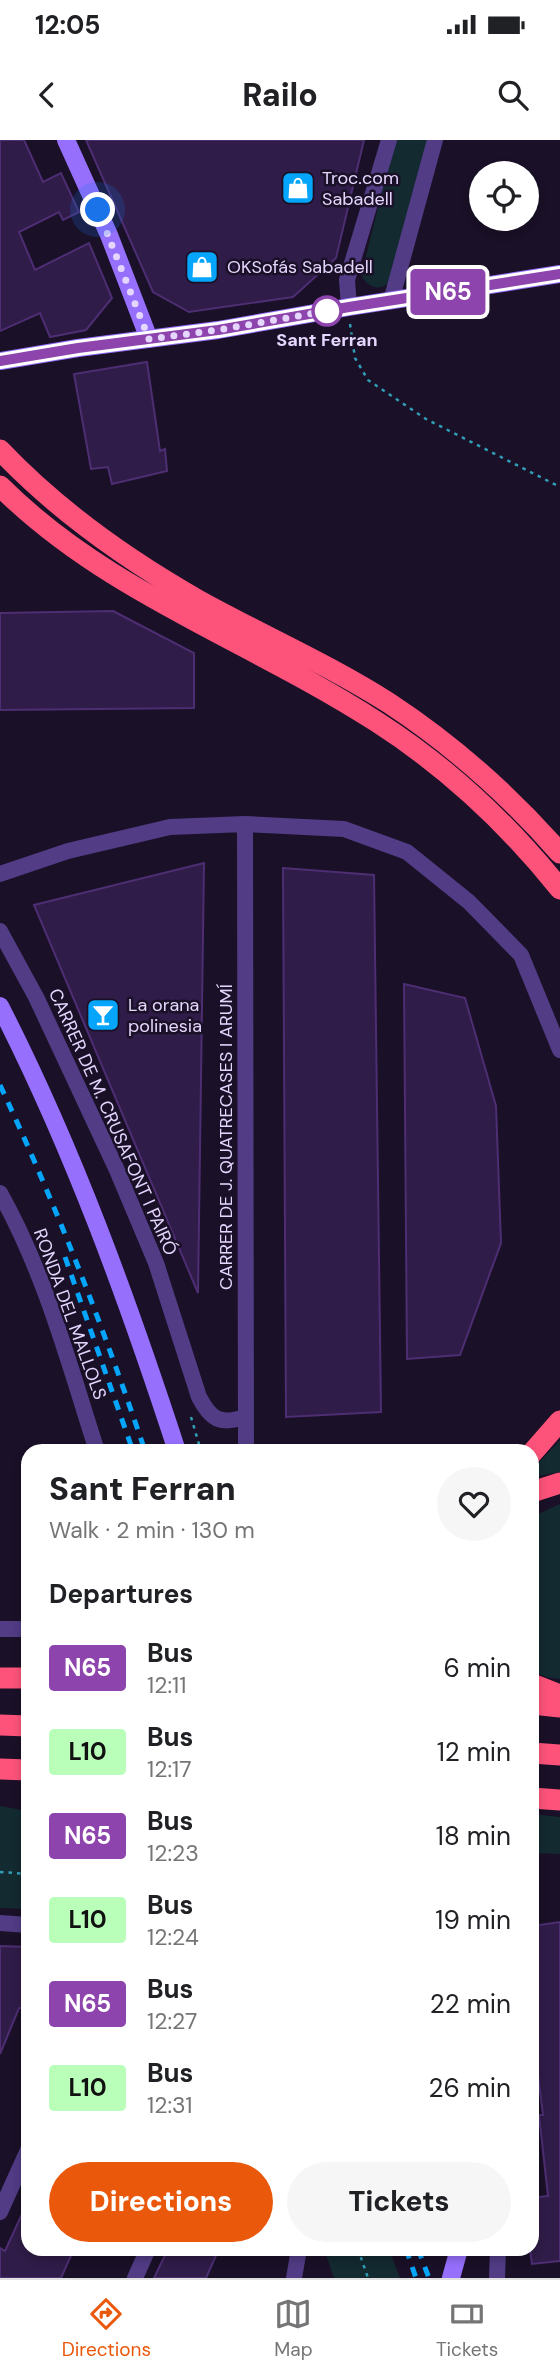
<!DOCTYPE html>
<meta charset="utf-8">
<style>
:root{--surface:#fff;--page:#f6f6f6;--text:#202124;--muted:#757577;--line:#e0e0e0;--accent:#ea580c}
body{margin:0;font-family:"DM Sans",sans-serif;background:var(--page);color:var(--text);height:100vh;display:flex;flex-direction:column;font-size:26px;white-space:nowrap}
*{box-sizing:border-box;margin:0}
p{font-size:23px;color:var(--muted)}
.icon{flex:none;width:38px;height:38px;fill:none;stroke:currentColor;stroke-width:2;stroke-linecap:round;stroke-linejoin:round}
.map{position:relative;flex:1;overflow:hidden}
.side{position:absolute;left:21px;top:1304px;width:518px;height:812px;display:flex;flex-direction:column;background:var(--surface);border-radius:21px;box-shadow:0 4px 10px #0003}
.side>*{flex:none}
.badge{padding:0 14px;border-radius:5px;font-size:24px;line-height:46px}
.controls{position:absolute;left:469px;top:21px;display:grid;gap:14px}
.controls a{display:grid;place-items:center;width:70px;height:70px;border-radius:50%;background:var(--surface);box-shadow:0 4px 10px #0003;font-size:35px}
.you{position:absolute;width:35px;height:35px;margin:-18px;border:5px solid #fff;border-radius:50%;background:#1a73e8;box-shadow:0 0 0 10px #1a73e833}
.map>.badge{position:absolute;translate:-50% -50%;box-shadow:0 0 0 4px #fff}
h2{padding:0 28px;font-size:26px;line-height:63px}
.round{display:grid;place-items:center;flex:none;width:74px;height:74px;border-radius:37px;background:var(--page)}
.summary{display:flex;align-items:center;justify-content:space-between;height:119px;padding:0 28px}
h1{font-size:33px;font-weight:800;line-height:52px}
.button{display:flex;gap:14px;margin-top:auto;padding:14px 28px}
.button a{flex:1;height:80px;border-radius:42px;background:var(--accent);color:#fff;font-size:28px;font-weight:800;line-height:80px;text-align:center}
.button a+a{background:var(--page);color:var(--text)}
ul{padding:0;list-style:none}
li{display:flex;align-items:center;gap:21px;height:84px;padding:0 28px}
li div{flex:1}
li b{display:block;font-size:26px}
li em{font-style:normal}
li .badge{min-width:77px;font-weight:700;text-align:center}
.status{display:flex;justify-content:space-between;align-items:center;height:49px;padding:0 35px;background:var(--surface);direction:ltr}
.status svg{height:19px;fill:currentColor}
header{display:flex;justify-content:space-between;align-items:center;height:91px;padding:0 28px;background:var(--surface);font-size:32px;font-weight:800}
.menu{display:flex;justify-content:space-around;align-items:center;height:98px;border-top:2px solid var(--line);background:var(--surface);font-size:19px;color:var(--muted)}
.menu a{display:grid;justify-items:center;gap:4px}
.menu .selected{color:var(--accent)}
.map>svg:first-child{display:block}
.green{fill:#132a31}
.building{fill:#301c48;stroke:#4d2e73;stroke-width:2}
.lines{fill:none;stroke-linecap:round;stroke-linejoin:round}
.path{stroke:#319eb7;stroke-width:2.5;stroke-dasharray:3.5 5;stroke-linecap:butt}
.street{stroke:#513c85;stroke-width:16}
.secondary{stroke:#966ffd;stroke-width:18}
.highway{stroke:#fd537a;stroke-width:21}
.rail{stroke:#05a5fb;stroke-width:5;stroke-dasharray:10 9;stroke-linecap:butt}
.line-casing{stroke:#fff;stroke-width:16}
.line{stroke:#8e44ad;stroke-width:10}
.walk{stroke:#e5d6fe;stroke-width:7;stroke-dasharray:0 12.6}
.stop-dot{fill:#fff;stroke:#8e44ad;stroke-width:3.5}
.labels{text-anchor:middle;dominant-baseline:central;stroke-width:5;stroke-linejoin:round;paint-order:stroke}
.poi-label{font-size:18px;fill:#e5d6fe;stroke:#1a1027;text-anchor:start}
.stop-label{font-size:18px;font-weight:bold;fill:#e5d6fe;stroke:#1a1027}
.street-label{font-size:18px;fill:#e5d6fe;stroke:#1a1027}
</style>
<div class="status"><b>12:05</b><svg viewBox="0 0 49 12"><path d="M0 12V9h3v3zM5 12V6h3v6zM10 12V3h3v9zM15 12V0h3v12zM26 1h20v11H26zM47 4h2v5h-2z"/></svg></div>
<header><svg class="icon" aria-label="back" viewBox="0 0 24 24"><path d="M15 5l-7 7 7 7"/></svg>Railo<svg class="icon" aria-label="search" viewBox="0 0 24 24"><circle cx="10" cy="10" r="6"/><path d="M15 15l6 6"/></svg></header>
<div class="map">
<svg width="560" height="2138" viewBox="0 0 560 2138">
<rect width="100%" height="100%" fill="#1a1027"/>
<path class="green" d="M395,0H430L393,139C382,151 371,150 362,137L363,128Z
M560,1300V1332L532,1337V1330Z
M560,1364V1539L546,1537L532,1530V1377Z
M0,1666L28,1671V1769L0,1768Z
M532,1674L560,1677V1714L532,1713Z
M324,2109H389L400,2138H334Z"/>
<path class="building" d="M0,0H24L43,42L61,33L79,72L63,80L59,72L19,92L35,130L89,103L112,158L86,190L50,197L40,173L0,191Z
M86,0H364L336,118L293,157L189,172L153,152Z
M147,222L160,311L165,309L167,331L112,344L108,327L91,329L74,234Z
M113,471L194,513V568L0,570V473Z
M204,723L198,1153L34,765Z
M283,728L374,735L381,1272L286,1277Z
M404,844L465,858L496,966L501,1103L460,1215L407,1219Z
M560,1782V2121L532,2124L530,2109H532V2058L548,2056L539,1975H543L532,1887V1786Z
M0,1806L28,1807V1868H19L0,1914Z
M28,2061V2109H74L61,2138H0V2108L5,2111Z
M168,2109H219L206,2138H154Z"/>
<g class="lines">
<path class="path" d="M350,184L355,218L368,240L426,279L560,347
M191,1277L201,1311
M0,1732L28,1734
M358,2109L368,2138"/>
<path class="street" d="M391,161L435,0
M349,167L347,140L389,0
M245,684L246,1311
M0,734L68,711L170,687L245,684L344,689L407,712L469,762L521,815L560,910
M0,791L36,857L116,1028L156,1123L199,1257C211,1280 220,1285 245,1277
M0,1053C45,1133 69,1224 97,1311
M0,1489H28
M0,1783L28,1785
M0,2072L28,2010
M135,2138L148,2109
M294,2138L299,2109
M497,2138L498,2109"/>
<path class="secondary" d="M66,0L109,95L149,199
M0,221L78,208L218,190L349,167L560,134
M0,866C73,1009 127,1158 177,1311
M451,2138L459,2109"/>
<path class="highway" d="M0,310C57,370 126,419 198,460C261,495 328,524 389,563C453,605 510,656 560,713
M0,346C107,453 252,501 377,582C447,627 508,684 560,749
M532,1313L560,1281
M532,1352L560,1343
M0,1538H28
M532,1544L560,1555
M532,1564L560,1567
M0,1585L28,1586
M532,1613L560,1615
M0,1629L28,1630
M532,1658L560,1660"/>
<path class="rail" d="M0,945C56,1065 103,1186 145,1311
M65,1117L133,1311
M406,2109L416,2138
M418,2109L429,2138"/>
</g>
<g class="lines">
<defs>
<path id="line" d="M0,221L78,208L218,190L349,167L560,134"/>
</defs>
<use href="#line" class="line-casing"/>
<use href="#line" class="line"/>
<path class="walk" d="M98,70L149,199L218,190L327,171"/>
</g>
<defs>
<symbol id="shop-square" viewBox="-11 -11 22 22"><rect x="-9" y="-9" width="18" height="18" rx="4" fill="#05a5fb" stroke="#1a1027"/><path d="M-5-2.5h2.3a2.7 3.5 0 0 1 5.4 0H5L5.5 6h-11ZM-1.5-2.5h3a1.5 2.3 0 0 0-3 0Z" fill="#fff"/></symbol>
<symbol id="bar-square" viewBox="-11 -11 22 22"><rect x="-9" y="-9" width="18" height="18" rx="4" fill="#05a5fb" stroke="#1a1027"/><path d="M-6-5H6L.8 .8V4.5H3.5V6h-7V4.5H-.8V.8Z" fill="#fff"/></symbol>
</defs>
<g fill-rule="evenodd">
<use href="#shop-square" x="279" y="29" width="38" height="38"/>
<use href="#shop-square" x="183" y="108" width="38" height="38"/>
<use href="#bar-square" x="84" y="856" width="38" height="38"/>
</g>
<circle class="stop-dot" cx="327" cy="171" r="14"/>
<g class="labels">
<g class="poi-label">
<text x="322" y="38">Troc.com<tspan x="322" dy="21">Sabadell</tspan></text>
<text x="227" y="127">OKSofás Sabadell</text>
<text x="128" y="865">La orana<tspan x="128" dy="21">polinesia</tspan></text>
</g>
<g class="stop-label">
<text x="327" y="200">Sant Ferran</text>
</g>
<g class="street-label">
<text transform="translate(113 982) rotate(66)">CARRER DE M. CRUSAFONT I PAIRÓ</text>
<text transform="translate(226 997) rotate(-90)">CARRER DE J. QUATRECASES I ARUMÍ</text>
<text transform="translate(70 1174) rotate(70)">RONDA DEL MALLOLS</text>
</g>
</g>
</svg>
<div class="controls">
<a><svg class="icon" aria-label="locate" viewBox="0 0 24 24"><circle cx="12" cy="12" r="6"/><path d="M12 2v4M12 18v4M2 12h4M18 12h4"/></svg></a>
</div>
<div class="you" style="left:98px;top:70px"></div>
<b class="badge" style="left:448px;top:152px;background:#8e44ad;color:#fff">N65</b>
<section class="side">
<div class="summary"><div><h1>Sant Ferran</h1><p>Walk · 2 min · 130 m</p></div><a class="round"><svg class="icon" aria-label="heart" viewBox="0 0 24 24"><path d="M12 20l-8-8c-3-5 5-10 8-4 3-6 11-1 8 4z"/></svg></a></div>
<h2>Departures</h2>
<ul>
<li><span class="badge" style="background:#8e44ad;color:#fff">N65</span><div><b>Bus</b><p>12:11</p></div><em>6 min</em></li>
<li><span class="badge" style="background:#b9feb9;color:#111">L10</span><div><b>Bus</b><p>12:17</p></div><em>12 min</em></li>
<li><span class="badge" style="background:#8e44ad;color:#fff">N65</span><div><b>Bus</b><p>12:23</p></div><em>18 min</em></li>
<li><span class="badge" style="background:#b9feb9;color:#111">L10</span><div><b>Bus</b><p>12:24</p></div><em>19 min</em></li>
<li><span class="badge" style="background:#8e44ad;color:#fff">N65</span><div><b>Bus</b><p>12:27</p></div><em>22 min</em></li>
<li><span class="badge" style="background:#b9feb9;color:#111">L10</span><div><b>Bus</b><p>12:31</p></div><em>26 min</em></li>
</ul>
<div class="button"><a>Directions</a><a>Tickets</a></div>
</section>
</div>
<nav class="menu">
<a class="selected"><svg class="icon" aria-label="directions" viewBox="0 0 24 24"><path d="M12 3l9 9-9 9-9-9zM9 14v-3h6M13 9l2 2-2 2"/></svg>Directions</a>
<a><svg class="icon" aria-label="map" viewBox="0 0 24 24"><path d="M3 6l6-2 6 2 6-2v14l-6 2-6-2-6 2zM9 4v14M15 6v14"/></svg>Map</a>
<a><svg class="icon" aria-label="tickets" viewBox="0 0 24 24"><path d="M3 7h18v10H3zM15 7v10"/></svg>Tickets</a>
</nav>
